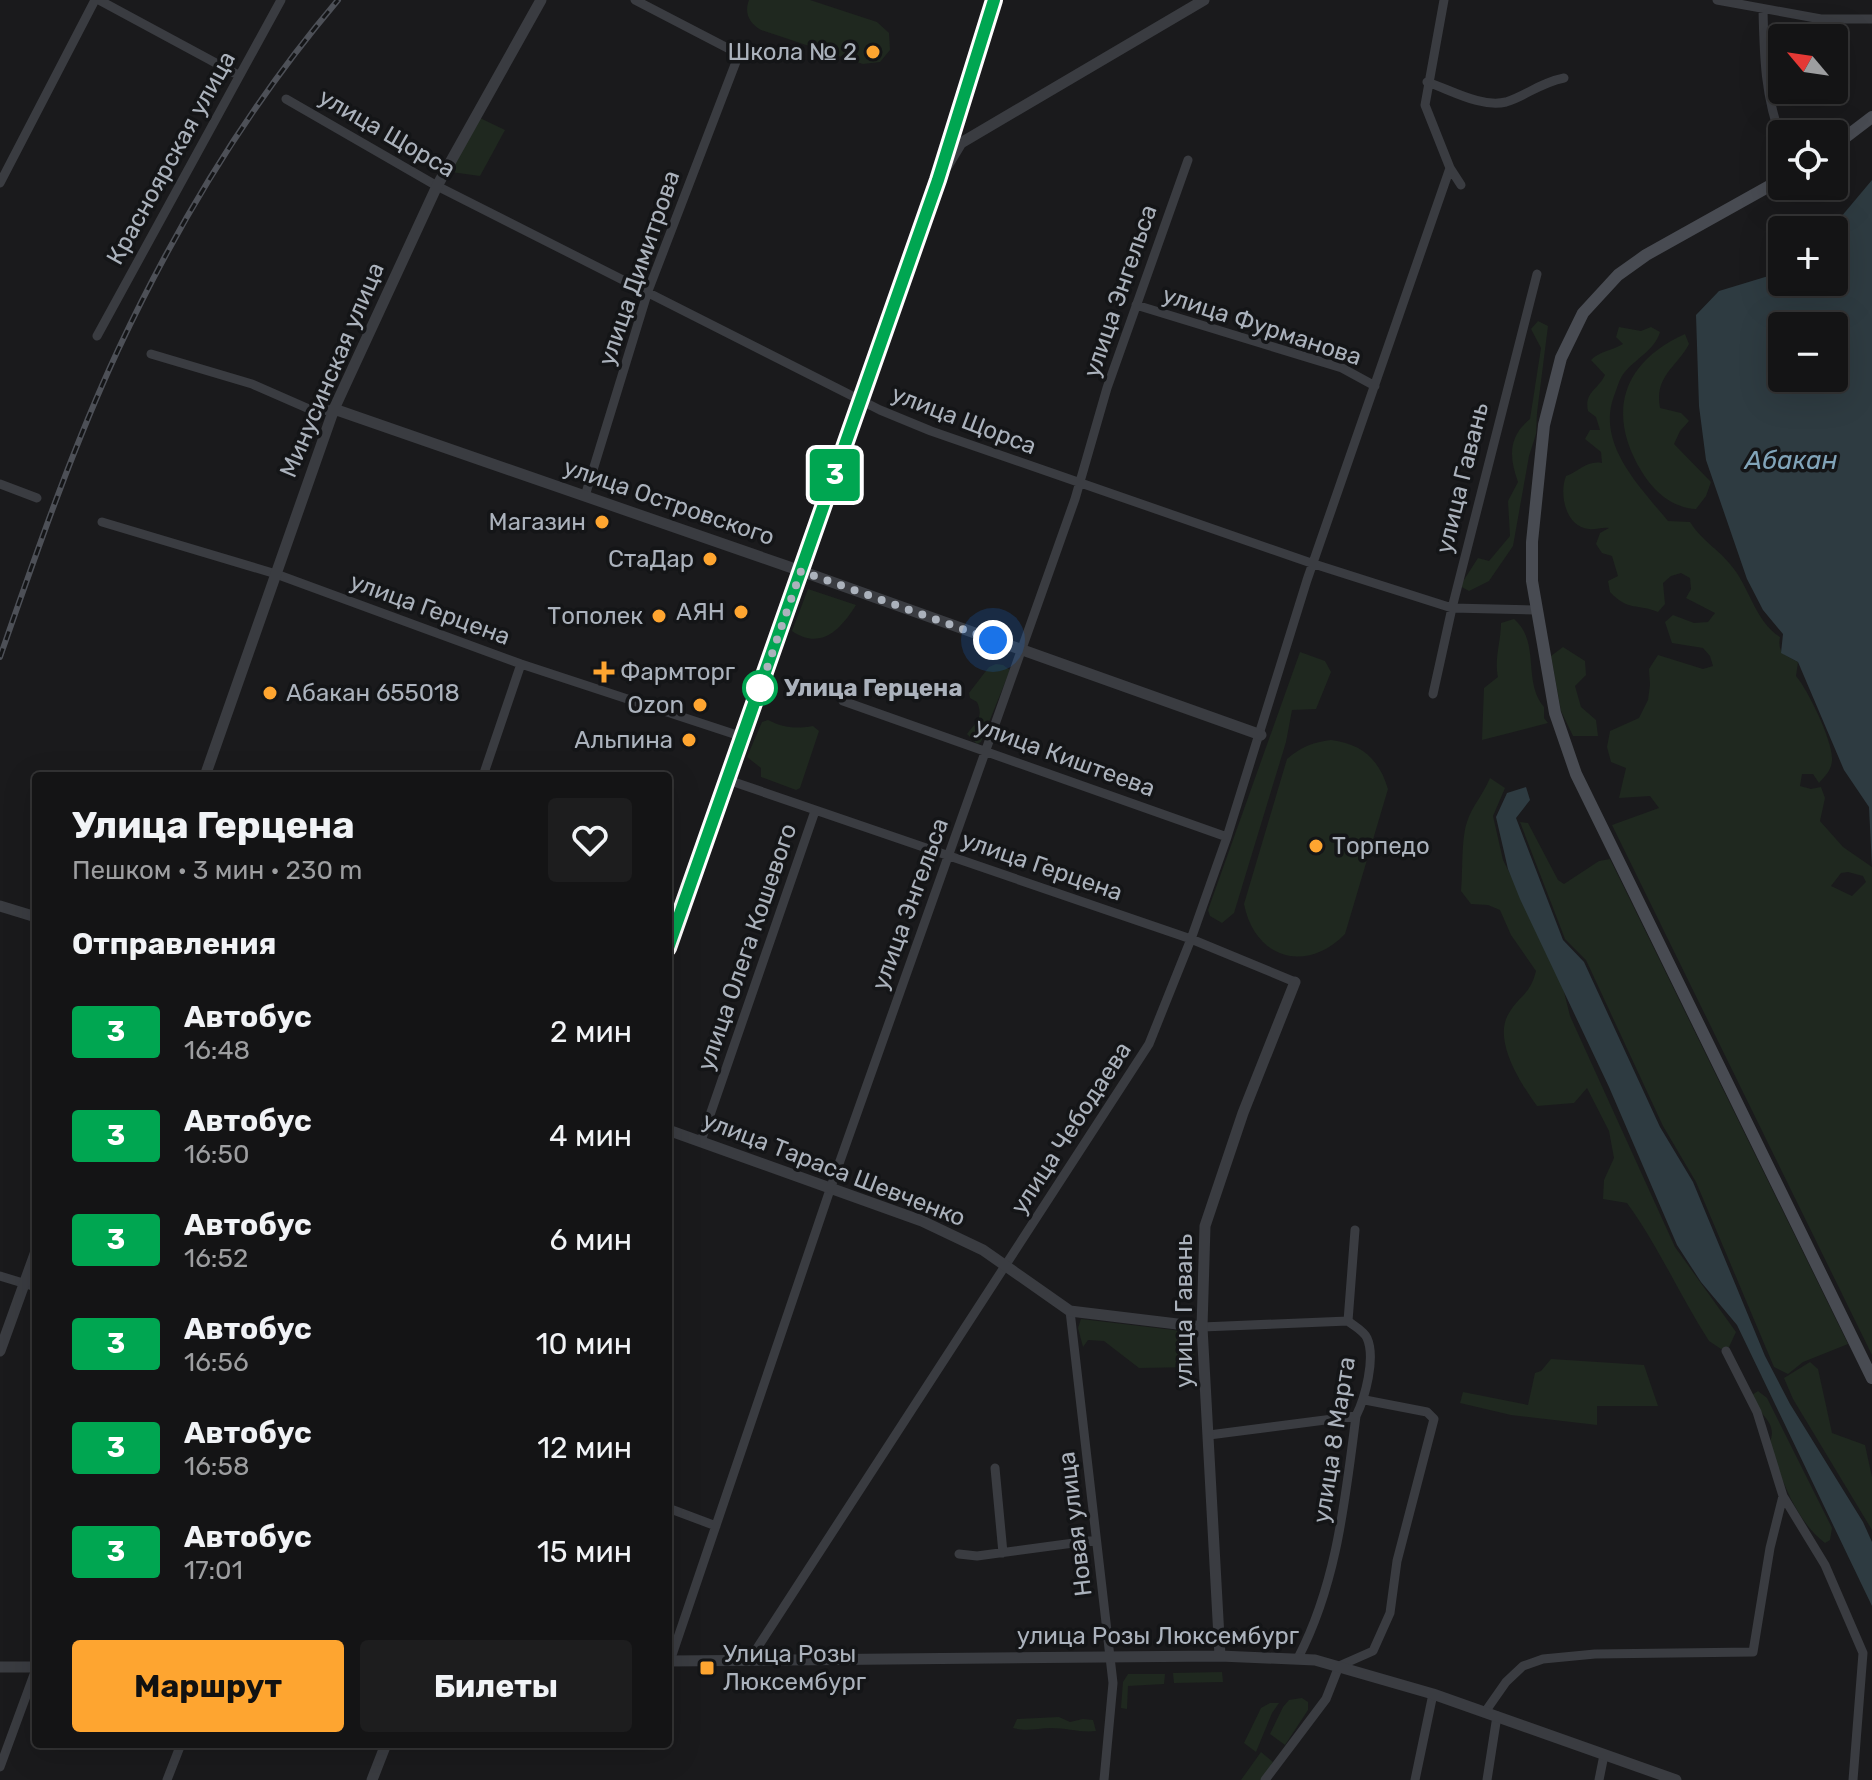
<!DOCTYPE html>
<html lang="ru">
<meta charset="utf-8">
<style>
:root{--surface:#141415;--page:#1d1d1e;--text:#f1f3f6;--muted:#9d9ea0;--line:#333334;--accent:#fea530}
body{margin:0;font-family:Rubik,sans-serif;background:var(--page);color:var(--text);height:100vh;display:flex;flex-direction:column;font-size:30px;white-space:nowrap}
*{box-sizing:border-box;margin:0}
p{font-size:26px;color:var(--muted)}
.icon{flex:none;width:44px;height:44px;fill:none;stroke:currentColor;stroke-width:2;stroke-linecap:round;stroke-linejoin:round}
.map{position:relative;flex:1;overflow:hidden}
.sheet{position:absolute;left:32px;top:772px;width:640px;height:976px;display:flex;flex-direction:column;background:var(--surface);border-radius:8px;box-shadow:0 8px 32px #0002,0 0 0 2px var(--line)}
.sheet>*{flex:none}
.badge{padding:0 16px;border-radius:6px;font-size:28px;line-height:52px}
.needle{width:52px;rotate:299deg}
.fabs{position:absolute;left:1768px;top:24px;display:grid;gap:16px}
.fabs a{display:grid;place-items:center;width:80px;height:80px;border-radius:8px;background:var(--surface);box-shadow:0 8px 32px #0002,0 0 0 2px var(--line);font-size:40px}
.you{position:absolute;width:40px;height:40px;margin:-20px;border:6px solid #fff;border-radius:50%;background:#1a73e8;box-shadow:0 0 0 12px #1a73e833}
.map>.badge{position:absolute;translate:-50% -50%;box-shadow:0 0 0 4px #fff}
h2{padding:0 40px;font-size:30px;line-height:72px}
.round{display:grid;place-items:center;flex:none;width:84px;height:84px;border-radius:8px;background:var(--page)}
.overview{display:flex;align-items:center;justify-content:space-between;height:136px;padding:0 40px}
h1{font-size:38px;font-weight:700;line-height:60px}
.button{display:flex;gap:16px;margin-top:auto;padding:16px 40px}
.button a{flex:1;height:92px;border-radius:8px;background:var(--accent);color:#111;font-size:32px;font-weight:700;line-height:92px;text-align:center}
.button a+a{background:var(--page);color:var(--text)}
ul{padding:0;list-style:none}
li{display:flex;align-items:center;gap:24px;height:104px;padding:0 40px}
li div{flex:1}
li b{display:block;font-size:30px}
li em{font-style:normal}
li .badge{min-width:88px;font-weight:700;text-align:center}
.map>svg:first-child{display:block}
.green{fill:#1f281f;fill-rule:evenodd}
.water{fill:#2e3b41;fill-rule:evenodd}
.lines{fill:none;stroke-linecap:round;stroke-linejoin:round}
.minor{stroke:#3a3c41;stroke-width:9}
.tertiary{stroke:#3a3c41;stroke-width:11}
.secondary{stroke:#484b52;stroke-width:12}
.rail-casing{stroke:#4d5057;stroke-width:6}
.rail{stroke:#141517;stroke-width:3;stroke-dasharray:9;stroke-linecap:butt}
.line-casing{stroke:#fff;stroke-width:18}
.line{stroke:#00a651;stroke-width:12}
.walk{stroke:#abb2bc;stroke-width:8;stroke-dasharray:0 14.4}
.poi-dot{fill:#fea530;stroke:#141517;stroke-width:3}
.stop-dot{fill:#fff;stroke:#00a651;stroke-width:4}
.labels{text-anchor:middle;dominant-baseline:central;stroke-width:7;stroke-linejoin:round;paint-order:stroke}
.poi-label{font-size:24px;fill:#abb2bc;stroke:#141517;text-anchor:end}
.street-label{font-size:24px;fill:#abb2bc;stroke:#141517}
.stop-label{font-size:24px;font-weight:bold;fill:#abb2bc;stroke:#141517;text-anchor:start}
.water-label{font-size:26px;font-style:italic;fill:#81a4b9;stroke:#141517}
</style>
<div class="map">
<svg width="1872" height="1780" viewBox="0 0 1872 1780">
<rect width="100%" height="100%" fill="#1a1a1c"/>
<path class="green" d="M749,0H810L877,22L889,33L890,50L880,62L863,64L761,30C749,23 744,13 749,0Z
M480,118L505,130L480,176L451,172Z
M1538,321L1548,326L1537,413L1536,434L1529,456L1513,546L1489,581L1469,591L1460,586L1478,558L1489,561L1510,536L1508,501L1518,482C1509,457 1508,437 1530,419L1541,348L1531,329Z
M1619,327L1641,331L1651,327L1660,332C1655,350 1635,359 1624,373C1619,379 1617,389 1614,396C1596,444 1640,487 1668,521L1690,522C1704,543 1716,547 1730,564C1750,587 1754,620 1780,637C1777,653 1785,655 1798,662L1796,676C1808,690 1834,743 1832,761C1831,771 1825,776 1819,783L1813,774H1802L1800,786L1811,789L1821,787L1825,798L1820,821L1843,847L1872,867V1355L1612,825L1659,808L1650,796L1619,798L1626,768L1611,762L1607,747L1610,731L1639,718L1648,700L1650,685L1649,669L1658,655L1703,669L1713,666L1710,656L1703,648L1672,643L1665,622L1673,615L1694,623L1708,622L1715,613L1686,598L1691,589L1690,578L1681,573L1671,576L1663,583L1665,604L1658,612C1637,603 1629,612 1610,592L1608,581L1618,576L1612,556L1602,553L1596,544L1600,533L1609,528C1601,527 1596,530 1589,529C1565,527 1559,493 1566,476C1580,471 1587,460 1602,463L1601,452L1585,439L1590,430H1600L1596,417L1588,411C1584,392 1598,390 1605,375L1591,360C1600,351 1611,351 1623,344L1616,337ZM1848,872L1863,876L1866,882L1852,896L1831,886L1841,873Z
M1685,334L1689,344C1677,367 1654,376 1660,408L1681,413L1689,421L1680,431L1674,444L1711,482L1706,496L1696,509C1673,508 1654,492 1642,472C1606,414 1622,362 1685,334Z
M808,589L856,605C841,629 821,651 792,631Z
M1514,619C1541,642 1522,681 1544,707V718L1548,723L1482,740L1484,688L1498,677C1494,658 1501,642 1501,623Z
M1563,647L1585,661L1586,675L1575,686L1581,707L1596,720L1598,736H1573L1561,711L1551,656Z
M1300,652L1325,661L1331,672L1316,709L1292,710L1286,742L1234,913L1222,923L1210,916L1208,910Z
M996,664L1003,665L1010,670L981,742L977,744L967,734C976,722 984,718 977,702L970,698L969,693L989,667Z
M768,720C784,728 795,729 813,726L819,731L800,788L796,790L761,777V768L747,757L762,722Z
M1331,740C1362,744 1379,759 1388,789L1345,934C1306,974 1255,959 1244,904L1287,759C1301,747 1313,742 1331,740Z
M1490,778L1505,788L1493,816L1503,860L1558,968L1570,1016L1675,1247L1736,1332L1729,1347L1721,1349L1709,1341C1680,1296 1659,1247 1627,1203L1603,1199L1604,1180L1614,1158L1609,1131L1587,1088L1574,1103L1537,1106C1521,1084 1492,1040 1509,1013C1520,995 1530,995 1536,971L1511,935L1500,910L1488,905L1471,904L1461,891C1463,873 1461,839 1467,822C1472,806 1483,795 1490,778Z
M1520,822L1528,823L1558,880L1564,884L1599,861L1610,859L1848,1344L1803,1362L1788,1374L1774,1367L1696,1182L1663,1126L1586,960L1565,939Z
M1081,1319L1182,1331L1194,1348L1195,1367L1139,1368L1104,1341L1088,1340L1083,1347L1078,1328Z
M1551,1359L1644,1365L1658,1406H1597V1425L1511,1415L1460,1403L1463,1392L1528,1405L1535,1373L1541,1371Z
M1810,1362L1818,1369L1832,1433L1865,1445L1872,1477V1530L1793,1399L1784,1378Z
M1758,1391L1767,1398L1832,1528L1830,1540L1825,1543C1795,1520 1780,1477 1770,1442C1779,1419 1753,1413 1752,1395Z
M1222,1672L1223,1682L1174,1683L1173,1673Z
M1128,1674H1165L1164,1684L1128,1686L1127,1709L1121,1708L1123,1682Z
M1302,1698L1308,1702V1710L1285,1745L1270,1734L1283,1707L1289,1700Z
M1270,1703H1279L1272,1713L1256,1752L1244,1743L1261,1708Z
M1059,1717L1070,1722L1083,1719L1093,1720L1096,1731C1081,1733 1067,1728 1051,1728C1037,1728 1028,1732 1013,1728L1017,1719Z
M1261,1752L1274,1763L1261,1780H1241Z"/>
<path class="water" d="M1872,180V867L1869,807L1844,770L1798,662L1781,653L1783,634L1763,610L1747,579L1706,460L1699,406L1696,315L1719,291L1782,272V282H1834V230H1830ZM1782,326H1834V378H1782Z
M1526,787L1530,800L1516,818L1563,940L1584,962L1660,1127L1693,1182L1765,1356L1790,1404L1863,1522L1872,1542V1606L1737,1325L1701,1282L1677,1245L1609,1087L1520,899L1508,869L1496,817L1507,793Z"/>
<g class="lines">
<path class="minor" d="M99,0L238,75
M1444,0L1425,105L1450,168L1461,185
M1717,0L1821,19H1872
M1763,9C1764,57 1765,96 1782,141
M1427,82C1451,90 1481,108 1506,102C1526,96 1539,83 1564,78
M286,99L437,186L880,410L931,431L1314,564L1452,608L1536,610
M0,183L95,0
M1136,305L1342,368L1375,386
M97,336L281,0
M151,354L252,384L316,412L334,409
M0,484L37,498
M585,496L648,291L739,54L635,0
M102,522L276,574L521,664L743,737
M1433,694L1452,608L1537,274
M843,701L1227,837
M483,776L521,664
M728,780L1191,939L1295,982
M701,1141L815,811
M0,1276L36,1287
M1070,1311L1113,1683L1104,1780
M1202,1327L1348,1321
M1726,1351L1757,1412L1783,1496L1825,1565L1863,1653L1853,1780
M1209,1435L1356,1416
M995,1468L1003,1553
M668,1508L716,1526
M959,1554L977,1556L1096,1540
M1298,1658C1337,1583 1345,1500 1356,1416C1365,1398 1376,1358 1367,1338C1364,1331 1354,1326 1348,1321L1355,1230
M750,1659L1149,1044L1191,939L1227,837L1307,580L1450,168
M670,1661L835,1175L1075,499L1107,388L1188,160
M1485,1712L1506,1682L1523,1666L1543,1659L1595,1654L1753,1652L1770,1548L1783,1496
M0,1767L36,1669
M167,1780L181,1744
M1265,1780L1326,1699L1339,1666L1373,1651L1390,1613L1397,1561L1434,1419L1427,1412L1365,1400
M1415,1780L1433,1694
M1487,1780L1497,1716
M1599,1780L1604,1755"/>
<path class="tertiary" d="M947,166L961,143L1204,0
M334,409L801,571L1261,735
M205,776L334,409L437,186L541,0
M0,906L36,917
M668,949L938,180L994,0
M668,1130L922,1221L983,1250L1070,1311L1202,1327
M0,1351L36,1251
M1220,1656L1202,1327L1205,1226L1243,1113L1295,982
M668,1661L1220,1656L1315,1660L1433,1694L1676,1780
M0,1667H36
M372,1780L386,1744"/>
<path class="secondary" d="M1834,146L1872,117
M1782,179L1646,255L1618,275L1583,313L1561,358L1544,425L1532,542V581L1555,713L1576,774L1872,1378"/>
<defs>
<path id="rail" d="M0,657C36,554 72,449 118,350C176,226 250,104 338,0"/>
</defs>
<use href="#rail" class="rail-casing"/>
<use href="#rail" class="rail"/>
</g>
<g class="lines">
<defs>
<path id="line" d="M668,948L938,180L994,0"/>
</defs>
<use href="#line" class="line-casing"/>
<use href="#line" class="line"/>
<path class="walk" d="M760,688L759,691L801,571L993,640"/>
</g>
<g class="poi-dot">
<circle cx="873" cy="52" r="8"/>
<circle cx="602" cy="522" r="8"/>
<circle cx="710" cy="559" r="8"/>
<circle cx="741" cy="612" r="8"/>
<circle cx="659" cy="616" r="8"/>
<path d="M600 660h8v8h8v8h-8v8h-8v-8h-8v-8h8z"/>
<circle cx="270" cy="693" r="8"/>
<circle cx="700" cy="705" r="8"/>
<circle cx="689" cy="740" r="8"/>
<circle cx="1316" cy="846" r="8"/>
<rect x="699" y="1660" width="16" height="16" rx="4"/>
</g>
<circle class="stop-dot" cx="760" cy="688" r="16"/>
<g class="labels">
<g class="poi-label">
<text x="857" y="52">Школа № 2</text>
<text x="586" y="522">Магазин</text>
<text x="694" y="559">СтаДар</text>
<text x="725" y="612">АЯН</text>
<text x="643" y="616">Тополек</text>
<text x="620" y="672" text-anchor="start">Фармторг</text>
<text x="286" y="693" text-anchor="start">Абакан 655018</text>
<text x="684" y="705">Ozon</text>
<text x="673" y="740">Альпина</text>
<text x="1332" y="846" text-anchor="start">Торпедо</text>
<text x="723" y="1654" text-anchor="start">Улица Розы<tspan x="723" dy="28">Люксембург</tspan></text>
</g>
<g class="street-label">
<text transform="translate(387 133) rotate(30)">улица Щорса</text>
<text transform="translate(171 158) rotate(-61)">Красноярская улица</text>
<text transform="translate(639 268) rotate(-71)">улица Димитрова</text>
<text transform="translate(1120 291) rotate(-71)">улица Энгельса</text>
<text transform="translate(1262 326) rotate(18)">улица Фурманова</text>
<text transform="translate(332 370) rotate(-67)">Минусинская улица</text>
<text transform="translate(964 420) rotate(21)">улица Щорса</text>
<text transform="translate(1462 478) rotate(-76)">улица Гавань</text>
<text transform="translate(669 502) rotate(19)">улица Островского</text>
<text transform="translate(430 609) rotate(20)">улица Герцена</text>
<text transform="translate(1065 757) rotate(20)">улица Киштеева</text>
<text transform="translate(1042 866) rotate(19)">улица Герцена</text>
<text transform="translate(910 904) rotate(-70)">улица Энгельса</text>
<text transform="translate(747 947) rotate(-71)">улица Олега Кошевого</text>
<text transform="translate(1071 1128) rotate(-57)">улица Чебодаева</text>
<text transform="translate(834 1169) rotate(21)">улица Тараса Шевченко</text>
<text transform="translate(1184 1311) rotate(-90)">улица Гавань</text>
<text transform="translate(1334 1440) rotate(-81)">улица 8 Марта</text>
<text transform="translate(1075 1524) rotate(-97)">Новая улица</text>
<text x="1158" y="1636">улица Розы Люксембург</text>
</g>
<g class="stop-label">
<text x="784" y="688">Улица Герцена</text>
</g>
<g class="water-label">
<text x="1791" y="460">Абакан</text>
</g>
</g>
</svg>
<div class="fabs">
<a><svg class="needle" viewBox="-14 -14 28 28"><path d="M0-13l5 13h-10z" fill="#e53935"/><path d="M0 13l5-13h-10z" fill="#9d9ea0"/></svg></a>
<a><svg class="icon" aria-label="locate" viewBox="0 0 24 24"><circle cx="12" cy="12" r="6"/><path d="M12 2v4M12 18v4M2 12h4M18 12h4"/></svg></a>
<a>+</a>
<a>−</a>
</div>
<div class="you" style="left:993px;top:640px"></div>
<b class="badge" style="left:835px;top:475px;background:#00a651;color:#fff">3</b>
<section class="sheet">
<div class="overview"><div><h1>Улица Герцена</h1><p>Пешком · 3 мин · 230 m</p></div><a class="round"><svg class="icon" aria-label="heart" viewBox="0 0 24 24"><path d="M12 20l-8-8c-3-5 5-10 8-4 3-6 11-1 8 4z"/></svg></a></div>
<h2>Отправления</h2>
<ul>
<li><span class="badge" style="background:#00a651;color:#fff">3</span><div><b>Автобус</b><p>16:48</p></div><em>2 мин</em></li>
<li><span class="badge" style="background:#00a651;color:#fff">3</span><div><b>Автобус</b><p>16:50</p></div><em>4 мин</em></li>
<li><span class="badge" style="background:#00a651;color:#fff">3</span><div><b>Автобус</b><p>16:52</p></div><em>6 мин</em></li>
<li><span class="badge" style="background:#00a651;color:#fff">3</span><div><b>Автобус</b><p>16:56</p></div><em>10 мин</em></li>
<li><span class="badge" style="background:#00a651;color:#fff">3</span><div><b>Автобус</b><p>16:58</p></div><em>12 мин</em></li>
<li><span class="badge" style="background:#00a651;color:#fff">3</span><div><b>Автобус</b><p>17:01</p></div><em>15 мин</em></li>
</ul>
<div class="button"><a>Маршрут</a><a>Билеты</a></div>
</section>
</div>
